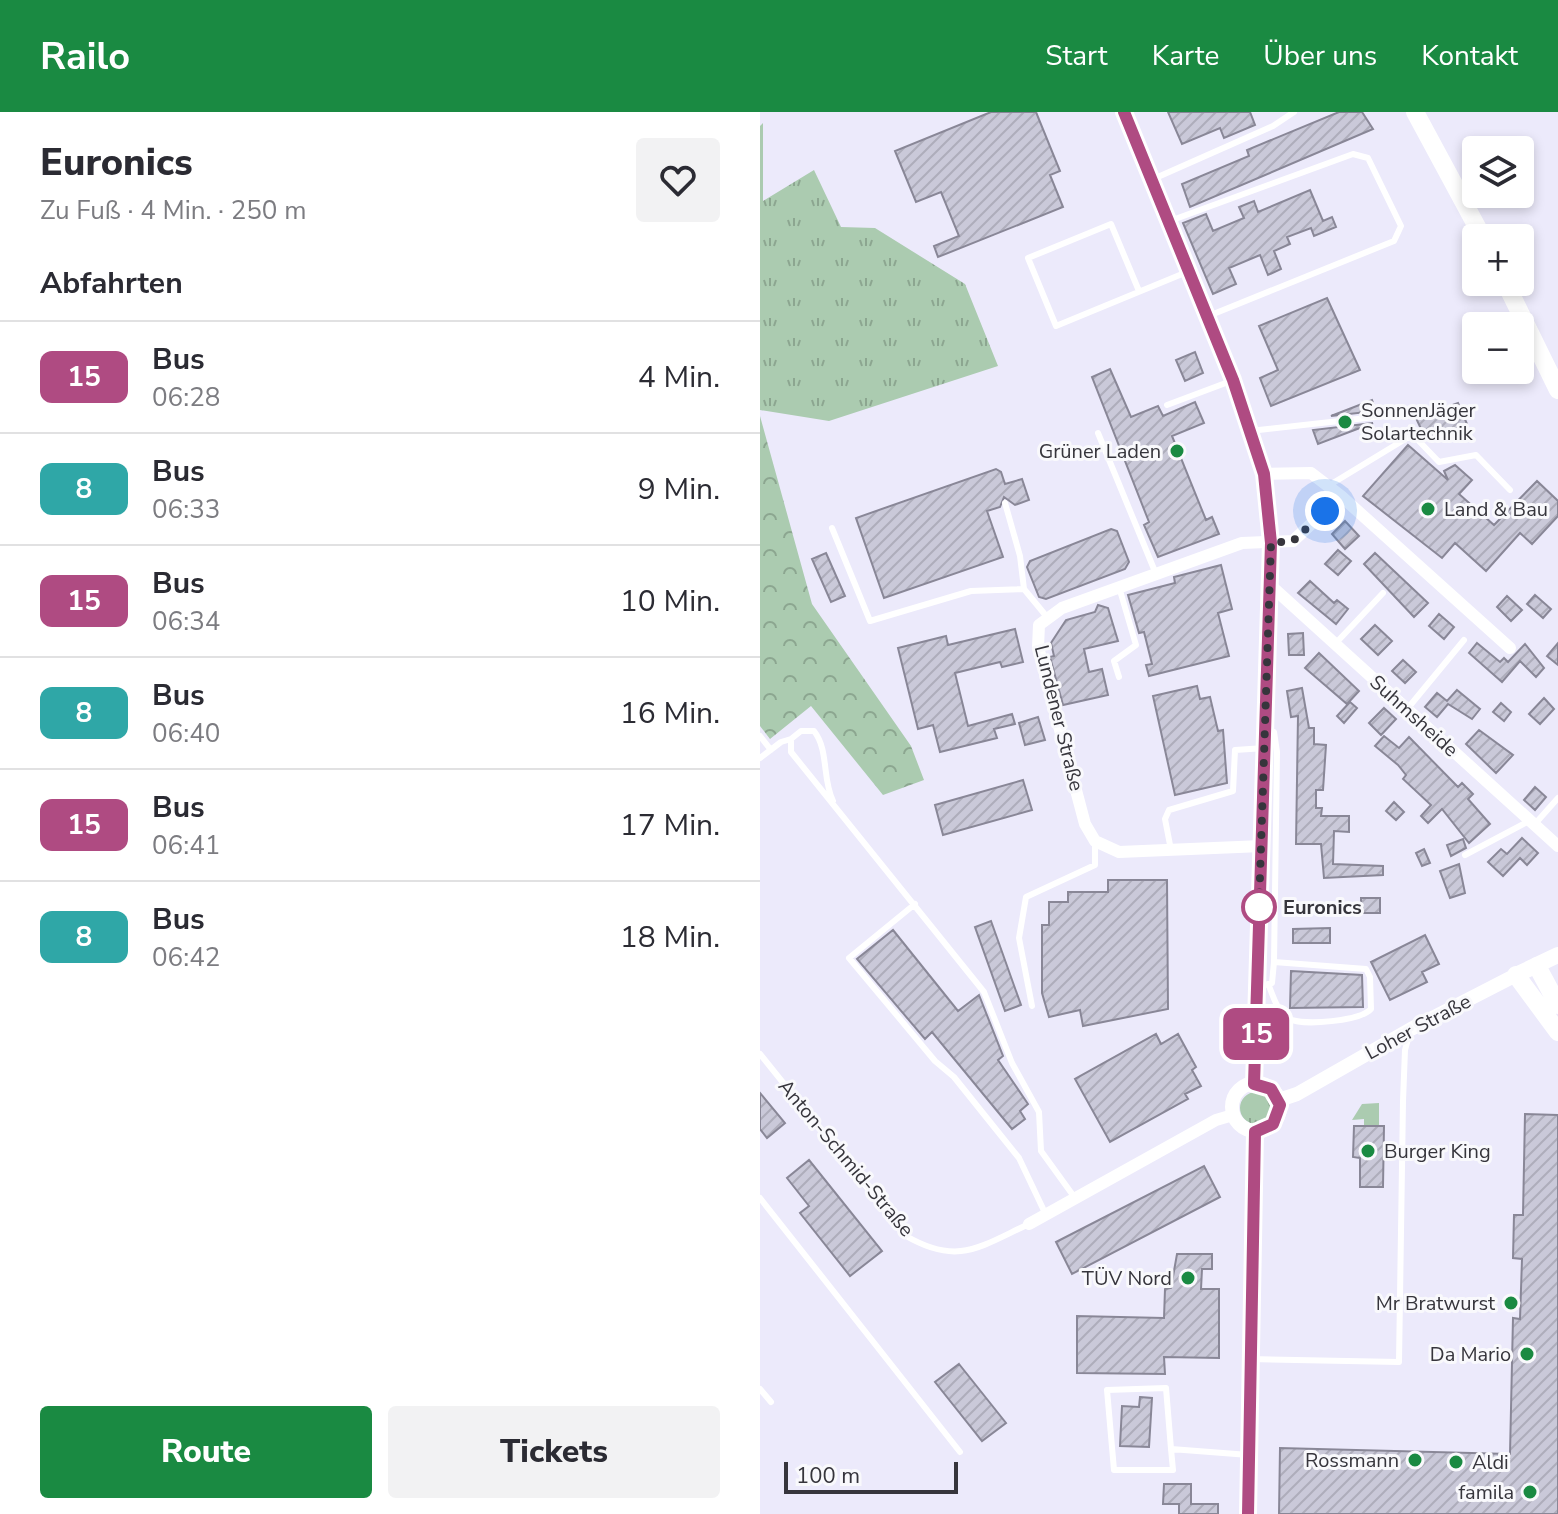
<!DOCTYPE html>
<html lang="de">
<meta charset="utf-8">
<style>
:root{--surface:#fff;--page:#f2f2f3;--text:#2b2b33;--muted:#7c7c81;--line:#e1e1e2;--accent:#1a8a42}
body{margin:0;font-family:"Nunito Sans",sans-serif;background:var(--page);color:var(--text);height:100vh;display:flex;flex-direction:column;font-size:30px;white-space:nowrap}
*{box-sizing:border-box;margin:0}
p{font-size:26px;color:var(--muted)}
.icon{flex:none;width:44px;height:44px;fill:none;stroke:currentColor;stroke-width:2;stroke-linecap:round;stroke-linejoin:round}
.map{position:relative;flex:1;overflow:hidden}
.sheet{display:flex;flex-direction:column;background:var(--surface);width:760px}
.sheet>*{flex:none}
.badge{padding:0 16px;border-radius:12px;font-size:28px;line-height:52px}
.fabs{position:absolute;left:702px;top:24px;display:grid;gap:16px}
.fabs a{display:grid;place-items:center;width:72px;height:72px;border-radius:8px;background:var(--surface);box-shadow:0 4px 12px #0003;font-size:40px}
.scale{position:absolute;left:24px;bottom:20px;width:174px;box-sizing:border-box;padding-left:8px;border:4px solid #36353c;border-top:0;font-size:22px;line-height:28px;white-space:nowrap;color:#36353c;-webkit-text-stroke:6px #f9f9fc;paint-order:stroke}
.you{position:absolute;width:40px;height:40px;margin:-20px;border:6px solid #fff;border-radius:50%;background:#1a73e8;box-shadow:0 0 0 12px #1a73e833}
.map>.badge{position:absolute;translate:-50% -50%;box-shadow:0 0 0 4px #fff}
h2{padding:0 40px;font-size:30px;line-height:72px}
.round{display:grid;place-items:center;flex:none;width:84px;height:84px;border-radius:8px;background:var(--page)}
.headline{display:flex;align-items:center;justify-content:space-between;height:136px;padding:0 40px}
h1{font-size:38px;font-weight:800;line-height:60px}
.cta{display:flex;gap:16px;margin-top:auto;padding:16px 40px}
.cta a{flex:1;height:92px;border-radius:8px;background:var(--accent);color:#fff;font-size:32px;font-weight:800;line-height:92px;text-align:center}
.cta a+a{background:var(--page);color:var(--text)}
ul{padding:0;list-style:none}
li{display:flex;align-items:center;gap:24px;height:112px;padding:0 40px;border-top:2px solid var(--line)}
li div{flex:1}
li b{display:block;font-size:30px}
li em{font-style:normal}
li .badge{min-width:88px;font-weight:700;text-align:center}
header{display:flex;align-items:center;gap:48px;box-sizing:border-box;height:112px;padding:0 40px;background:var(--accent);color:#fff}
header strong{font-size:38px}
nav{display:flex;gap:44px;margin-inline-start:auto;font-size:28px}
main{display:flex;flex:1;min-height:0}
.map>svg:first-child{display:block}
.grass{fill:url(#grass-tufts)}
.forest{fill:url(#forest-crowns)}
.park{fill:#abcbb0}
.building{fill:url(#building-hatch);stroke:#898797;stroke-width:2}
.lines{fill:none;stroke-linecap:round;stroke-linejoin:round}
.service{stroke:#fff;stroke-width:6}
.minor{stroke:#fff;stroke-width:12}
.tertiary{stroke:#fff;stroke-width:14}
.secondary{stroke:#fff;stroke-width:16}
.primary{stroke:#fff;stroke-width:18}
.line-casing{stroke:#fff;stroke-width:18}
.line{stroke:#af4b82;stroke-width:12}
.walk{stroke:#36353c;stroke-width:8;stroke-dasharray:0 14.4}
.poi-dot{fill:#1a8a42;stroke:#f9f9fc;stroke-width:3}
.stop-dot{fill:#fff;stroke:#af4b82;stroke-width:4}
.labels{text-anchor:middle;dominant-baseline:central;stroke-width:6;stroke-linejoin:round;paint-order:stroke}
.poi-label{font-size:20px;fill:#36353c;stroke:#f9f9fc;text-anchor:end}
.street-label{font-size:20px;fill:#36353c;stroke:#f9f9fc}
.stop-label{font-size:20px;font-weight:bold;fill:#36353c;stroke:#f9f9fc;text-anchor:start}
</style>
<header>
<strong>Railo</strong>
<nav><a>Start</a><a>Karte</a><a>Über uns</a><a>Kontakt</a></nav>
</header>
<main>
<section class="sheet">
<div class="headline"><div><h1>Euronics</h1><p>Zu Fuß · 4 Min. · 250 m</p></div><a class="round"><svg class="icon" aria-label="heart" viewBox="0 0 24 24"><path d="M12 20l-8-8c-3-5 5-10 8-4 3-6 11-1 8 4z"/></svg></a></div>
<h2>Abfahrten</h2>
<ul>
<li><span class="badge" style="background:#af4b82;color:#fff">15</span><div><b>Bus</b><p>06:28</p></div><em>4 Min.</em></li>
<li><span class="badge" style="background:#2fa7a7;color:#fff">8</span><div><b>Bus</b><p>06:33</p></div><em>9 Min.</em></li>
<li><span class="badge" style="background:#af4b82;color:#fff">15</span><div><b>Bus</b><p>06:34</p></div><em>10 Min.</em></li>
<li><span class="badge" style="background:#2fa7a7;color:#fff">8</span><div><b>Bus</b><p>06:40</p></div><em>16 Min.</em></li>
<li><span class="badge" style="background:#af4b82;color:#fff">15</span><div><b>Bus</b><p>06:41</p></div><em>17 Min.</em></li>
<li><span class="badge" style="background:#2fa7a7;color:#fff">8</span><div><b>Bus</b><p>06:42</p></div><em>18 Min.</em></li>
</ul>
<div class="cta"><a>Route</a><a>Tickets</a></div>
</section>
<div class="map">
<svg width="798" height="1402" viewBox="0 0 798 1402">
<defs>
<pattern id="grass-tufts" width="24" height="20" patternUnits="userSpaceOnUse" patternTransform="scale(2)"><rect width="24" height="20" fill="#abcbb0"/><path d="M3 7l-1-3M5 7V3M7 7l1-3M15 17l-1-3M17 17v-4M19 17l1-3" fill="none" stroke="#8ca690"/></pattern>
<pattern id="forest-crowns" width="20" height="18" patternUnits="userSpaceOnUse" patternTransform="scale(2)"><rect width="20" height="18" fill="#abcbb0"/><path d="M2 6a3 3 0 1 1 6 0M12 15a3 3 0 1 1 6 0" fill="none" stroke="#8ca690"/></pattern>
<pattern id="building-hatch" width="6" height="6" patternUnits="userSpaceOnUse" patternTransform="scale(2)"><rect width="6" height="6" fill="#cac9d9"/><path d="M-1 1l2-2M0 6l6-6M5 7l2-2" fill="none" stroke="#aeadbb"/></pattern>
</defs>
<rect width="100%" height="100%" fill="#eceafb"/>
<path class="grass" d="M3,11V89L54,58L81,115L115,116L205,172L238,254L69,309L0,298V14Z
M480 996a16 16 0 1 1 32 0a16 16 0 1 1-32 0Z"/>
<path class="forest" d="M0,304L52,492L151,634L164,668L123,683L51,594L10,627L0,614Z"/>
<path class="park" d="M619,991V1014H604V1007L592,1008L602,992Z"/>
<path class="building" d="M231,0H276L300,59L290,63L303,95L178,145L174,134L199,124L181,80L156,90L135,39Z
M408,0H490L495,13L464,26L460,16L422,32Z
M579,0H602L613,17L430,95L422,72L489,44L487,38Z
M550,78L563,109L572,105L576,115L554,124L551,116L527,125L530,132L514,139L521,157L508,163L500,143L469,156L476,172L453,182L423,111L446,102L453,119L484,106L479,95L494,89L498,100Z
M567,186L600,258L511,294L500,266L518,258L499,214Z
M435,240L443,261L425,269L416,248Z
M350,257L371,305L398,294L403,304L435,290L444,311L412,324L446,408L452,405L459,422L398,445L384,413L389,410L332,265Z
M612,288L616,299L571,304Z
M698,291L707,312L670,327L666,318L662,319L656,306Z
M613,311L558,332L553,318Z
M648,333L688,368L684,359L695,353L712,368L699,382L734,413L777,369L798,389V404L772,432L760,421L726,459L695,431L682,446L603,384Z
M236,357L241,360L245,372L262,367L269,388L255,393L244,385L240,395L227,399L243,445L124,486L96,406Z
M585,409L599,424L585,437L572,422Z
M351,417L357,419L369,450L365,457L286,487L279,485L267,455L270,449Z
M578,438L591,449L578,463L565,452Z
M66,441L85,484L71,490L52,447Z
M615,441L668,491L654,505L604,452Z
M461,453L472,497L458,501L469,544L389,564L386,553L392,552L384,520L379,521L368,483L415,471L414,465Z
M550,469L574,491L577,488L588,497L576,512L538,481Z
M775,483L791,497L783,506L767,492Z
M747,484L762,498L751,509L737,495Z
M338,493L348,496L358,529L324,537L329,560L342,557L348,583L303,593L290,545L294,544L291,531L306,508L335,500Z
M679,502L694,515L684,527L669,514Z
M615,513L632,529L618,543L601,527Z
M255,517L263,550L242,555L240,550L195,561L208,614L252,602L255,612L234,617L237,626L180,640L173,613L158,617L138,536L186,524L188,533Z
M543,521L544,543H529L528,522Z
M717,531L740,550L744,546L748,550L765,532L784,556L776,565L760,549L742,570L709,541Z
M798,531V553L787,544Z
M559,541L599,579L587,592L545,556Z
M643,548L656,560L645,571L632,559Z
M437,574L440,587L450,585L458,619L463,618L467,671L415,683L393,584Z
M542,576L549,616H554V632L566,633L563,678H556V696H562L561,704H589V720L574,719L573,752L623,754V763L564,766L561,732H536L538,604L531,605L527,579Z
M697,578L720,597L712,607L688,592L677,605L665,595L677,581L687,589Z
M784,586L794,597L780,612L769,602Z
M590,590L597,596L584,611L577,604Z
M741,591L751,600L744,609L733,600Z
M624,596L636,607L621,623L609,611Z
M278,605L285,628L265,633L259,611Z
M719,618L753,643L736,661L706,632Z
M624,624L639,636L649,625L698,675L702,671L713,682L708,687L730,712L709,731L682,697L668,711L661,704L671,693L643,667L646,663L638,653L615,634Z
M263,668L272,698L183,723L175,693Z
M775,675L786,685L775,698L764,688Z
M634,690L644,700L636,708L626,699Z
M762,726L778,741L767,753L760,746L743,764L728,750L741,737L747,742Z
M703,727L706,736L691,744L687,733Z
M664,737L670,751L662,754L656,741Z
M699,752L705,781L690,786L680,759Z
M348,768H407L408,897L323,914L320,898L289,905L282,881V813H289V790H308V780H348Z
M601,786H620V801H601Z
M231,809L261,893L245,899L215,815Z
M570,816V831H533V817Z
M133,818L198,899L219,883L243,944L238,948L268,992L260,999L265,1007L252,1017L172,920L165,927L97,847Z
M665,823L679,852L662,860L667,870L630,888L611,850Z
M531,859L602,863L603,895L530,896Z
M396,922L401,932L418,922L436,955L432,958L441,974L425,982L428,987L350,1030L315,967Z
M0,981L25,1011L7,1026L0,1017Z
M765,1002L798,1003V1402H519L520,1336L750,1342L753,1206L760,1207L762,1147L753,1146L754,1103H763Z
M594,1014H624L623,1075H600V1046L593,1045Z
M49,1048L122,1139L90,1164L40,1101L49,1094L27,1066Z
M444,1054L460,1085L312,1162L296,1130Z
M417,1142H452V1157H442L441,1177H459V1246L404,1245L405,1262L317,1261V1204L404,1206L405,1177L411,1176Z
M199,1252L246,1311L222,1329L175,1270Z
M380,1285L392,1286L389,1335L360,1334L362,1294L379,1295Z
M404,1372H431V1392H458V1402H419V1392H403Z"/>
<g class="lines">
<path class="service" d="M391,68L513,14L534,0
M407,110L593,42L608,46L641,114L634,129L446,205
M379,179L351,112L268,146L296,214L427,160
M407,293L471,269
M490,319L660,300
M338,321L396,462
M568,374L647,326H656L679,350L716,343L750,378
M245,391L260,444L264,477
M72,416L110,509L211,479L264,477L287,505
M359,475L376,533L354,549L359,565
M575,532L623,481
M648,596L704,528
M0,624L11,638
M0,646L21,630L31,627
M73,689C62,667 69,638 54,619H41L31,627V640L224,880L252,951L279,1000L281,1039L315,1086
M774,713L798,686
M411,738L405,707L409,698L473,679L475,638L505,636
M705,743L769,709
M155,792L89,846L175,949L194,965L259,1046L286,1103
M509,874C513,884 518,901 529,907C544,914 600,909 611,897L610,865L606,857L514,850
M498,875L512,871L514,850L517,640L514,620L505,616
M272,894L259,826L266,785L335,753V729
M0,942L146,1124C198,1154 219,1135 269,1112
M0,1086L200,1340
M490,1247L639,1250L643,989L645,938L650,920
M0,1277L11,1290
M411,1337L413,1358H354L347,1278L406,1276L411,1337L489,1343"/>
<path class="minor" d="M581,384L750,536
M510,473L798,734
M502,734L359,740L335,729L325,712L278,535L279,513L302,496L482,431L533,429L581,384L551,361L504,362
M269,1112L456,1008L473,1003"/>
<path class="tertiary" d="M364,0L473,268L504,362L511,431L494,972
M472 995a24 24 0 1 1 48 0a24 24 0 1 1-48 0Z
M519,988L537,982L651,917L756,863
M488,1402L495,1020"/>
<path class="secondary" d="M756,863L798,843"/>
<path class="primary" d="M655,0L723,126
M745,170L798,278
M777,854L798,893
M756,863L798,920"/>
</g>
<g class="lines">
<defs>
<path id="line" d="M364,0L473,268L504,362L511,431L494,972L511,977L520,993L513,1012L495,1020L488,1402"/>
</defs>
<use href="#line" class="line-casing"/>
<use href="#line" class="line"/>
<path class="walk" d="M499,795L511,431L533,429L565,399"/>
</g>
<g class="poi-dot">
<circle cx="585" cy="310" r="8"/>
<circle cx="417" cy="339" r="8"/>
<circle cx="668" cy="397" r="8"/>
<circle cx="608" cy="1039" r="8"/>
<circle cx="428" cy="1166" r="8"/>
<circle cx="751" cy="1191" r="8"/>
<circle cx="767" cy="1242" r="8"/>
<circle cx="655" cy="1348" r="8"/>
<circle cx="696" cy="1350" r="8"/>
<circle cx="770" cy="1380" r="8"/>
</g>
<circle class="stop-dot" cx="499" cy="795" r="16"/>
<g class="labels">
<g class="poi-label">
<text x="601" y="298" text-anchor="start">SonnenJäger<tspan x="601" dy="23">Solartechnik</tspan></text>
<text x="401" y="339">Grüner Laden</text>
<text x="684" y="397" text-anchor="start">Land &amp; Bau</text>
<text x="624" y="1039" text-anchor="start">Burger King</text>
<text x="412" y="1166">TÜV Nord</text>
<text x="735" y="1191">Mr Bratwurst</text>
<text x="751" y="1242">Da Mario</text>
<text x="639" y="1348">Rossmann</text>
<text x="712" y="1350" text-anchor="start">Aldi</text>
<text x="754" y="1380">famila</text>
</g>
<g class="street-label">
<text transform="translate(654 604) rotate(42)">Suhmsheide</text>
<text transform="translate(299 606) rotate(76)">Lundener Straße</text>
<text transform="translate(658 915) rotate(-28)">Loher Straße</text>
<text transform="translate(86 1046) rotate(50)">Anton-Schmid-Straße</text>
</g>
<g class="stop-label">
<text x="523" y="795">Euronics</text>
</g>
</g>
</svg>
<div class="fabs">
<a><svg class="icon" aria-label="layers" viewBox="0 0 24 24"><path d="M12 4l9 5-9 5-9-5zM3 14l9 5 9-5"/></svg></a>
<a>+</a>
<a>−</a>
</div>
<div class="scale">100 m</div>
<div class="you" style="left:565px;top:399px"></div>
<b class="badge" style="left:496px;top:922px;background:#af4b82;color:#fff">15</b>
</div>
</main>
